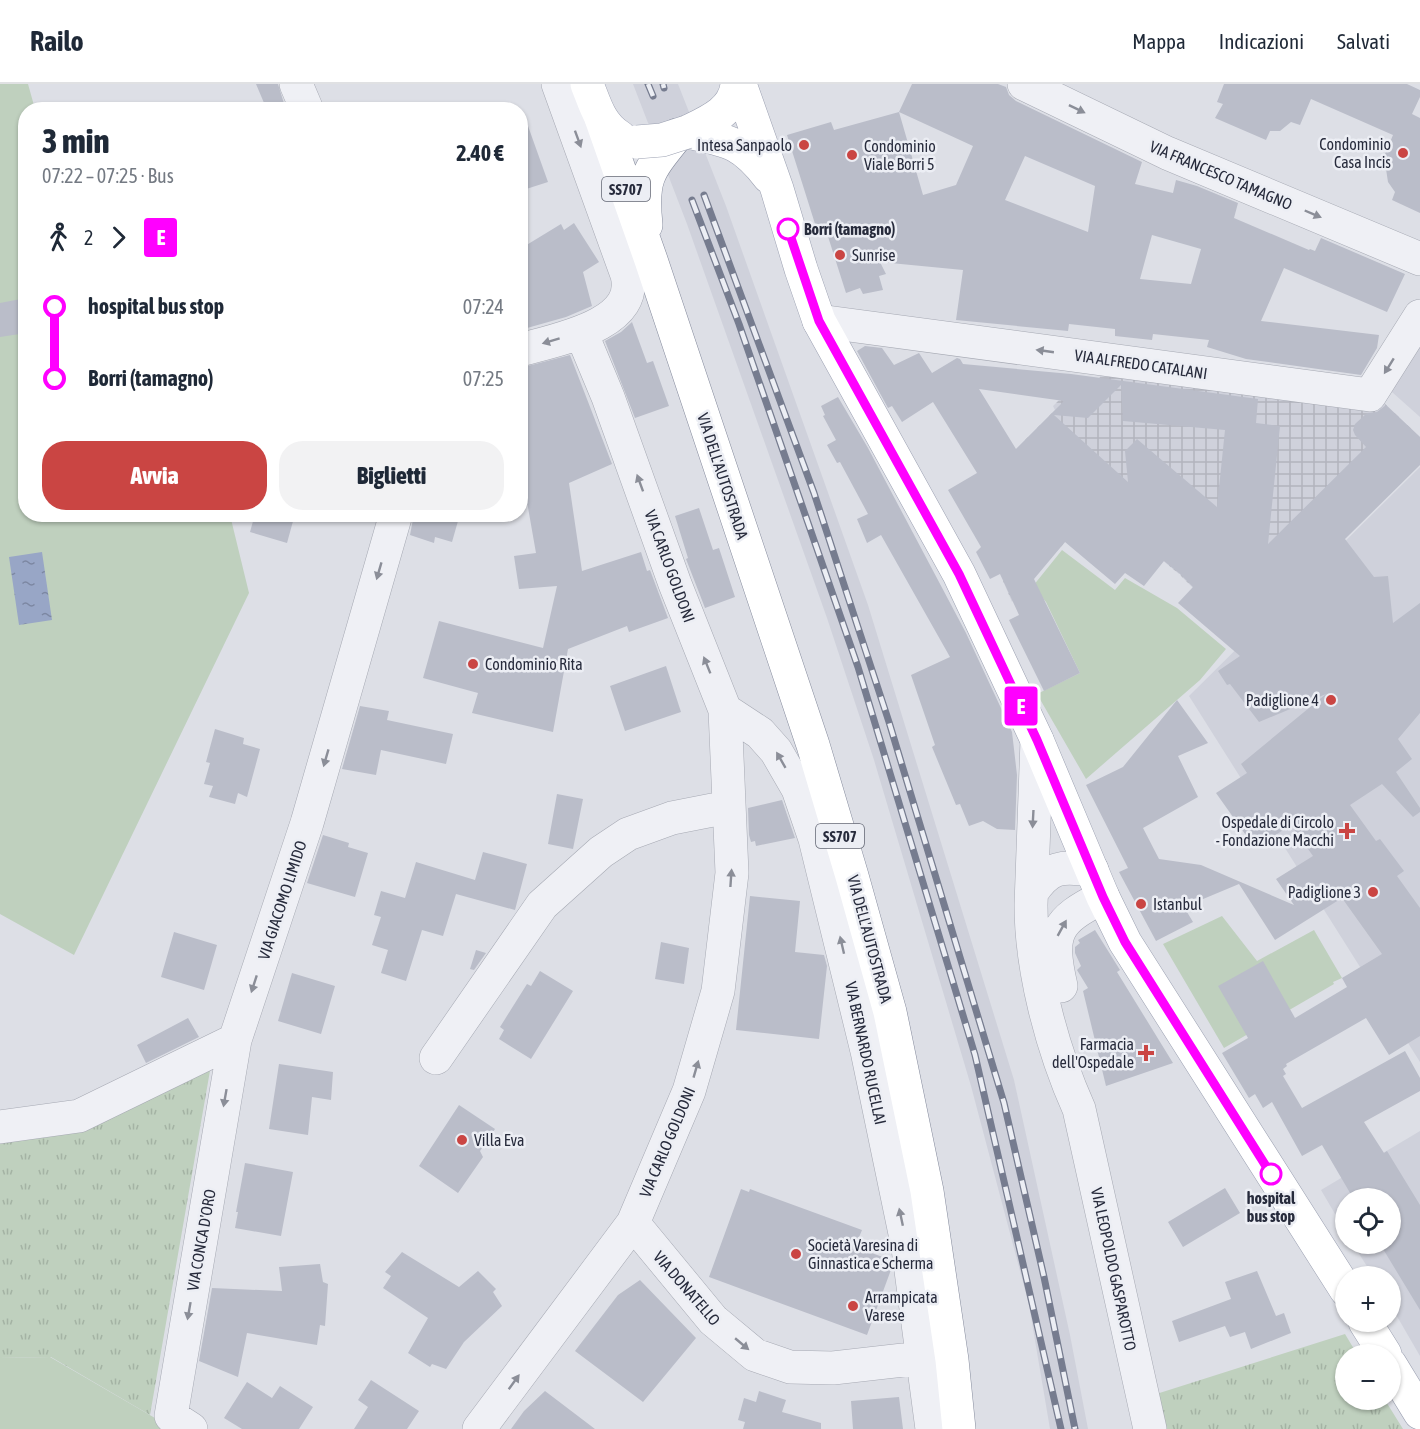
<!DOCTYPE html>
<html lang="it">
<meta charset="utf-8">
<style>
:root{--surface:#fff;--page:#f2f2f3;--text:#1f2937;--muted:#747a83;--line:#e0e1e3;--accent:#ca4543}
body{margin:0;font-family:"Asap Condensed",sans-serif;background:var(--page);color:var(--text);height:100vh;display:flex;flex-direction:column;font-size:22px;white-space:nowrap}
*{box-sizing:border-box;margin:0}
p{font-size:20px;color:var(--muted)}
.icon{flex:none;width:33px;height:33px;fill:none;stroke:currentColor;stroke-width:2;stroke-linecap:round;stroke-linejoin:round}
.map{position:relative;flex:1;overflow:hidden}
.side{position:absolute;left:18px;top:18px;width:510px;height:420px;display:flex;flex-direction:column;background:var(--surface);border-radius:24px;box-shadow:0 2px 4px #0004}
.side>*{flex:none}
.badge{padding:0 12px;border-radius:4px;font-size:21px;line-height:39px}
.tools{position:absolute;left:1335px;top:1104px;display:grid;gap:12px}
.tools a{display:grid;place-items:center;width:66px;height:66px;border-radius:50%;background:var(--surface);box-shadow:0 2px 4px #0004;font-size:30px}
.map>.badge{position:absolute;translate:-50% -50%;box-shadow:0 0 0 3px #fff}
.legs{display:flex;align-items:center;gap:9px;height:66px;padding:0 24px;font-size:20px}
.legs p{margin-inline-start:auto}
.head{display:flex;align-items:center;justify-content:space-between;height:102px;padding:0 24px}
h1{font-size:33px;font-weight:800;line-height:45px}
.button{display:flex;gap:12px;margin-top:auto;padding:12px 24px}
.button a{flex:1;height:69px;border-radius:24px;background:var(--accent);color:#fff;font-size:24px;font-weight:800;line-height:69px;text-align:center}
.button a+a{background:var(--page);color:var(--text)}
ul{padding:0 24px;list-style:none}
li{display:flex;align-items:center;gap:21px;height:72px;font-size:22px}
li i{display:grid;place-items:center;width:9px;height:100%;margin:0 8px;background:currentColor}
li i::after{content:'';width:15px;height:15px;margin:-8px;border:4px solid;border-radius:50%;background:var(--surface)}
li p{margin-inline-start:auto}
li:first-child i{background:linear-gradient(#0000 50%,currentColor 0)}
li:last-child i{background:linear-gradient(currentColor 50%,#0000 0)}
header{display:flex;align-items:center;gap:36px;box-sizing:border-box;height:84px;padding:0 30px;background:var(--surface);border-bottom:2px solid var(--line)}
header strong{font-size:28px}
nav{display:flex;gap:33px;margin-inline-start:auto;font-size:21px}
.map>svg:first-child{display:block}
.built{fill:#cfd1db}
.industrial{fill:url(#industrial-grid)}
.grass{fill:url(#grass-tufts)}
.garden{fill:#bfd0be}
.water{fill:url(#water-ripples)}
.building{fill:#babdc9;fill-rule:evenodd}
.lines{fill:none;stroke-linecap:round;stroke-linejoin:round}
.minor-casing{stroke:#a6a9b3;stroke-width:34}
.major-casing{stroke:#9ca1b2;stroke-width:34}
.highway-casing{stroke:#848a9c;stroke-width:34}
.minor{stroke:#eff0f5;stroke-width:33}
.major{stroke:#fff;stroke-width:33}
.highway{stroke:#fff;stroke-width:33}
.rail-casing{stroke:#767c8f;stroke-width:7}
.rail{stroke:#eceef4;stroke-width:4.5;stroke-dasharray:14;stroke-linecap:butt}
.major-bridge-casing{stroke:#9ca1b2;stroke-width:34;stroke-linecap:butt}
.major-bridge{stroke:#fff;stroke-width:33}
.oneway{fill:#8b8e98}
.line-1-casing{stroke:#fff;stroke-width:14}
.line-1{stroke:#f0f;stroke-width:9}
.poi-dot{fill:#ca4543;stroke:#eceef4;stroke-width:2}
.stop-1-dot{fill:#fff;stroke:#f0f;stroke-width:3}
.labels{text-anchor:middle;dominant-baseline:central;stroke-width:5;stroke-linejoin:round;paint-order:stroke}
.shield{fill:#eceef4;stroke:#626673;stroke-width:1.5}
.shield-label{font-size:15px;font-weight:bold;fill:#272b3c}
.poi-label{font-size:16px;fill:#272b3c;stroke:#eceef4;text-anchor:start}
.street-label{font-size:16px;fill:#272b3c;stroke:#eceef4}
.stop-label{font-size:16px;font-weight:bold;fill:#272b3c;stroke:#eceef4;text-anchor:start}
</style>
<header>
<strong>Railo</strong>
<nav><a>Mappa</a><a>Indicazioni</a><a>Salvati</a></nav>
</header>
<div class="map">
<svg width="1420" height="1345" viewBox="0 0 1420 1345">
<defs>
<pattern id="industrial-grid" width="8" height="8" patternUnits="userSpaceOnUse" patternTransform="scale(1.5)"><rect width="8" height="8" fill="#cfd1db"/><path d="M0 4h8M4 0v8" fill="none" stroke="#b2b4bd"/></pattern>
<pattern id="grass-tufts" width="24" height="20" patternUnits="userSpaceOnUse" patternTransform="scale(1.5)"><rect width="24" height="20" fill="#bfd0be"/><path d="M3 7l-1-3M5 7V3M7 7l1-3M15 17l-1-3M17 17v-4M19 17l1-3" fill="none" stroke="#a4b3a4"/></pattern>
<pattern id="water-ripples" width="26" height="14" patternUnits="userSpaceOnUse" patternTransform="scale(1.5)"><rect width="26" height="14" fill="#98a6c6"/><path d="M2 4q2-2 4 0t4 0M15 11q2-2 4 0t4 0" fill="none" stroke="#7c87a2"/></pattern>
</defs>
<rect width="100%" height="100%" fill="#dddfe6"/>
<path class="built" d="M633,0H678L726,122L868,521L1014,996L1070,1251L1088,1345H1050L1029,1221L971,1002L874,676L827,534L687,140Z
M1420,251V333L1383,300Z
M1420,383V978L1189,612Z
M1420,1047V1272L1391,1222L1390,1192H1373L1353,1160H1390V1114H1346L1345,1147L1321,1106Z"/>
<path class="industrial" d="M1102,288L1381,316L1420,353V376L1219,530L1180,491L1186,484L1179,490L1097,422L1012,518L1003,497L1027,469L1013,368L1055,326L1053,322L1059,316H1090Z"/>
<path class="grass" d="M211,981L150,1331L51,1273L0,1274V1053Z
M1345,1250L1357,1270H1346V1316H1385L1403,1345H1159L1150,1312Z"/>
<path class="garden" d="M0,0H28L35,25L26,26V430L230,431L249,509L74,871L0,830Z
M1062,466L1115,506L1125,494L1177,524L1226,565L1200,596L1086,695L1037,610L1080,589L1046,518L1033,502Z
M1222,832L1257,877L1314,846L1342,894L1333,898L1334,900L1224,964L1163,860Z
M50,1273L167,1341L166,1345H0V1274Z"/>
<path class="water" d="M42,468L52,536L19,541L9,473Z"/>
<path class="building" d="M256,0H278L286,26H267Z
M912,0H998L1006,3L1009,11L1016,17L1142,78L1135,100L1173,109L1176,96L1197,102L1238,119L1234,134L1309,166L1310,165L1315,167L1321,154L1405,190L1387,228L1284,184L1261,237L1379,251L1377,264L1361,291L1246,275L1207,263L1209,256L1153,250L1152,256L1115,252V245L1069,240L1068,247L956,236L963,186L880,178L886,190L879,192L883,206L863,210L860,204L846,209L824,140L816,143L787,51L831,38L834,46L899,28ZM899,28L973,62L956,101L923,111ZM1025,72L1095,102L1088,148L1005,116ZM1152,151L1201,165L1191,200L1140,195Z
M1224,0H1407L1420,6V13L1412,30L1420,34V129L1392,116L1395,108L1388,98L1386,85L1380,82L1393,51L1311,15L1300,41L1291,38L1280,47H1270L1266,56L1215,34L1223,20L1217,18Z
M523,28L548,98L520,107V29Z
M574,139L599,178L583,188L592,222L566,233L520,246V165L561,140L564,146Z
M26,214V249L0,253V219Z
M632,238L647,279L653,277L669,322L635,334L605,257L621,248Z
M865,262L882,264L894,281L919,269L932,289L957,274L960,275L963,280L1071,290L1258,315L1256,339L1280,342L1268,460L1366,363L1355,351L1353,346L1355,340L1367,329L1377,328L1386,321L1420,353V381L1345,455L1374,493L1388,492L1393,539L1420,519V629L1398,655L1412,675L1396,688L1420,724V728L1413,733L1382,700L1350,721L1376,757L1380,755L1404,787L1397,792L1420,824V952L1389,971L1366,934L1286,980L1287,982L1283,985L1286,990L1283,992L1302,1024L1405,967L1420,994V1007L1364,1038L1384,1069L1387,1067L1420,1121V1226L1380,1160H1390V1114H1353L1322,1061L1302,1072L1272,1018L1263,1024L1255,1010L1249,1014L1222,969L1248,954L1218,902L1263,877L1295,934L1347,903L1342,894L1382,870L1342,814L1275,856L1239,800L1184,823L1193,838L1156,857L1119,788L1128,784L1086,701L1123,683L1177,616L1208,659L1178,672L1198,713L1143,744L1159,775L1201,781L1294,821L1276,795L1313,772L1291,741L1255,764L1216,709L1247,689L1241,680L1326,610L1259,638L1230,600L1227,601L1218,587L1240,572L1178,519L1193,503L1180,490L1164,477L1144,502L1125,489L1115,500L1065,458L1034,495L1080,589L1044,607L1009,536L1019,531L1000,490L990,495L976,468L981,463L948,406L977,389L933,318L902,338L892,322L888,324L857,267ZM1121,301L1123,337L1225,346L1217,423L1137,355L1125,367L1128,398L1054,331L1088,334ZM979,305L1064,317L1016,365Z
M570,271L612,380L569,399L582,487L641,468L647,487L650,486L668,534L629,548L627,542L568,565L553,648L472,629L478,609L423,594L439,537L543,564L557,502L519,505L514,472L536,469L520,378V284Z
M838,313L868,364L966,549L1007,637L1012,648L1017,691L1015,746L997,745L983,737L969,742L960,720L956,721L932,663L935,661L911,591L950,573L881,451L867,459L857,435L868,430L840,378L837,379L827,361L836,356L823,332L825,331L821,322Z
M699,424L713,466L719,464L735,513L705,524L686,475L688,474L675,432Z
M255,430H295L287,459L250,448Z
M414,430H460L452,458L435,453L434,459L410,451Z
M666,582L681,628L625,647L610,602Z
M360,622L389,627L387,636L453,650L446,680L381,666L376,691L342,685Z
M215,645L244,654L243,660L260,665L247,713L238,709L235,720L209,713L213,702L204,700L210,679L206,678Z
M557,710L583,715L573,765L548,760Z
M782,716L795,754L756,762L755,757L751,758L749,751L748,724Z
M323,751L349,759L348,763L368,769L355,813L307,799Z
M483,768L527,780L515,826L456,810L443,852L422,846L406,897L381,889L388,866L372,861L381,833L374,831L381,807L405,814L416,778L475,796Z
M750,812L800,817L795,868L824,871L827,882L819,955L736,946Z
M1095,846L1120,886L1117,888L1173,979L1106,1002L1083,907L1088,904L1077,886L1081,882L1075,869V863L1080,859L1078,856Z
M174,848L217,861L204,906L161,893Z
M661,858L689,864L684,900L655,895Z
M476,866L486,869L474,886L470,885Z
M540,887L573,907L531,975L499,955L504,946L500,943L527,900L531,902Z
M292,889L335,902L321,950L278,937Z
M188,934L199,953L146,979L137,961Z
M279,980L333,988L331,1016L312,1013L308,1051L269,1045Z
M459,1021L495,1045L480,1067L483,1073L458,1109L419,1082Z
M245,1079L293,1088L281,1152L235,1144L238,1128H236Z
M1225,1104L1240,1129L1183,1163L1168,1138Z
M741,1105L749,1108L750,1105L862,1146L855,1163L891,1176L892,1183L867,1251L709,1193Z
M402,1168L459,1203L478,1187L496,1205L493,1208L502,1222L464,1258L446,1285L432,1280L430,1283L408,1269L428,1234L383,1204L391,1192L385,1188Z
M320,1180L323,1198L328,1200L325,1242L320,1241L317,1261L247,1249L238,1293L199,1277L212,1204L282,1207L279,1183Z
M1257,1187L1276,1232L1284,1229L1291,1249L1251,1265L1245,1248L1230,1253L1225,1242L1179,1258L1172,1237L1231,1215L1225,1198Z
M640,1196L696,1254L643,1318L575,1267L618,1211Z
M371,1296L419,1327L407,1345H354L368,1323L358,1316Z
M247,1298L272,1314L280,1302L313,1323L299,1345H242L224,1334Z
M545,1307L595,1345H511L524,1327Z
M759,1307L786,1316L782,1328L821,1339V1345H743L745,1338L738,1336L744,1314L756,1318Z
M899,1313L903,1345H853L851,1317Z"/>
<g class="lines">
<defs>
<path id="minor" d="M296,0L307,26
M1024,0L1167,69L1420,175
M819,237L1370,311L1420,232
M520,266C555,256 640,241 627,191L558,0
M725,626L760,649L776,667L798,705L815,755L867,967L908,1164L932,1345
M1037,656L1031,821C1031,886 1052,965 1079,1025L1150,1345
M1032,808C1050,782 1061,782 1092,786
M1061,902C1049,849 1055,837 1103,813
M436,974L542,821L601,768L628,750L672,734L728,723
M0,1043L79,1032L235,956
M633,1139L713,1236L755,1271L790,1283L833,1284L921,1274
M191,1345L171,1332L235,956L307,739L396,430
M479,1345L633,1139L689,1007L718,907L732,789L725,626L675,500L608,313L581,248"/>
<path id="major" d="M587,0C595,20 600,41 620,53
M740,0L777,105L801,185L819,237L959,490L1037,656L1103,813L1125,858L1346,1206
M687,48C729,57 742,58 769,93
M687,48C708,38 735,27 737,0
M1365,1238L1385,1270
M1390,1280L1420,1329"/>
<path id="highway" d="M601,34L651,176L813,661L852,792L890,928L927,1107L952,1276L959,1345
M646,141C641,94 648,87 677,51"/>
</defs>
<use href="#minor" class="minor-casing"/>
<use href="#major" class="major-casing"/>
<use href="#highway" class="highway-casing"/>
<use href="#minor" class="minor"/>
<use href="#major" class="major"/>
<use href="#highway" class="highway"/>
<defs>
<path id="rail" d="M648,0L653,12
M663,0L664,4
M704,111L814,409L889,638L1004,1019L1044,1193L1075,1345
M692,116L739,240L858,583L975,971L1061,1345"/>
</defs>
<use href="#rail" class="rail-casing"/>
<use href="#rail" class="rail"/>
<defs>
<path id="major-bridge" d="M637,58L662,56L687,48"/>
</defs>
<use href="#major-bridge" class="major-bridge-casing"/>
<use href="#major-bridge" class="major-bridge"/>
</g>
<defs><path id="oneway-solid" d="M-6-.8H1V-3.2L6.5 0L1 3.2V.8H-6Z" transform="scale(1.5)"/></defs>
<g class="oneway">
<use href="#oneway-solid" transform="translate(1077 25) rotate(26)"/>
<use href="#oneway-solid" transform="translate(578 55) rotate(70)"/>
<use href="#oneway-solid" transform="translate(1313 130) rotate(23)"/>
<use href="#oneway-solid" transform="translate(551 257) rotate(163)"/>
<use href="#oneway-solid" transform="translate(1045 267) rotate(-172)"/>
<use href="#oneway-solid" transform="translate(1389 282) rotate(122)"/>
<use href="#oneway-solid" transform="translate(640 399) rotate(-110)"/>
<use href="#oneway-solid" transform="translate(379 487) rotate(106)"/>
<use href="#oneway-solid" transform="translate(707 581) rotate(-112)"/>
<use href="#oneway-solid" transform="translate(326 674) rotate(106)"/>
<use href="#oneway-solid" transform="translate(781 676) rotate(-120)"/>
<use href="#oneway-solid" transform="translate(1033 735) rotate(93)"/>
<use href="#oneway-solid" transform="translate(731 794) rotate(-86)"/>
<use href="#oneway-solid" transform="translate(1062 844) rotate(-61)"/>
<use href="#oneway-solid" transform="translate(842 861) rotate(-103)"/>
<use href="#oneway-solid" transform="translate(254 900) rotate(108)"/>
<use href="#oneway-solid" transform="translate(696 985) rotate(-74)"/>
<use href="#oneway-solid" transform="translate(225 1014) rotate(100)"/>
<use href="#oneway-solid" transform="translate(901 1133) rotate(-102)"/>
<use href="#oneway-solid" transform="translate(189 1227) rotate(100)"/>
<use href="#oneway-solid" transform="translate(742 1260) rotate(40)"/>
<use href="#oneway-solid" transform="translate(514 1298) rotate(-54)"/>
</g>
<g class="lines">
<defs>
<path id="line-1" d="M788,145L819,237L959,490L1037,656L1103,813L1125,858L1271,1090"/>
</defs>
<use href="#line-1" class="line-1-casing"/>
<use href="#line-1" class="line-1"/>
</g>
<g class="poi-dot">
<circle cx="804" cy="61" r="6"/>
<circle cx="1403" cy="69" r="6"/>
<circle cx="852" cy="71" r="6"/>
<circle cx="840" cy="171" r="6"/>
<circle cx="473" cy="580" r="6"/>
<circle cx="1331" cy="616" r="6"/>
<path d="M1344 738h6v6h6v6h-6v6h-6v-6h-6v-6h6z"/>
<circle cx="1373" cy="808" r="6"/>
<circle cx="1141" cy="820" r="6"/>
<path d="M1143 960h6v6h6v6h-6v6h-6v-6h-6v-6h6z"/>
<circle cx="462" cy="1056" r="6"/>
<circle cx="796" cy="1170" r="6"/>
<circle cx="853" cy="1222" r="6"/>
</g>
<g class="stop-1-dot">
<circle cx="788" cy="145" r="10"/>
<circle cx="1271" cy="1090" r="10"/>
</g>
<g class="labels">
<g class="shield">
<rect x="602" y="93" width="48" height="24" rx="4.5"/>
<rect x="816" y="740" width="48" height="24" rx="4.5"/>
</g>
<g class="shield-label">
<text x="626" y="105">SS707</text>
<text x="840" y="752">SS707</text>
</g>
<g class="poi-label">
<text x="1391" y="60" text-anchor="end">Condominio<tspan x="1391" dy="18">Casa Incis</tspan></text>
<text x="792" y="61" text-anchor="end">Intesa Sanpaolo</text>
<text x="864" y="62">Condominio<tspan x="864" dy="18">Viale Borri 5</tspan></text>
<text x="852" y="171">Sunrise</text>
<text x="485" y="580">Condominio Rita</text>
<text x="1319" y="616" text-anchor="end">Padiglione 4</text>
<text x="1334" y="738" text-anchor="end">Ospedale di Circolo<tspan x="1334" dy="18">- Fondazione Macchi</tspan></text>
<text x="1361" y="808" text-anchor="end">Padiglione 3</text>
<text x="1153" y="820">Istanbul</text>
<text x="1134" y="960" text-anchor="end">Farmacia<tspan x="1134" dy="18">dell'Ospedale</tspan></text>
<text x="474" y="1056">Villa Eva</text>
<text x="808" y="1161">Società Varesina di<tspan x="808" dy="18">Ginnastica e Scherma</tspan></text>
<text x="865" y="1213">Arrampicata<tspan x="865" dy="18">Varese</tspan></text>
</g>
<g class="street-label">
<text transform="translate(1221 91) rotate(23)">VIA FRANCESCO TAMAGNO</text>
<text transform="translate(1141 280) rotate(8)">VIA ALFREDO CATALANI</text>
<text transform="translate(723 392) rotate(72)">VIA DELL'AUTOSTRADA</text>
<text transform="translate(670 482) rotate(70)">VIA CARLO GOLDONI</text>
<text transform="translate(282 816) rotate(-72)">VIA GIACOMO LIMIDO</text>
<text transform="translate(870 855) rotate(75)">VIA DELL'AUTOSTRADA</text>
<text transform="translate(866 969) rotate(78)">VIA BERNARDO RUCELLAI</text>
<text transform="translate(667 1058) rotate(-67)">VIA CARLO GOLDONI</text>
<text transform="translate(201 1156) rotate(-80)">VIA CONCA D'ORO</text>
<text transform="translate(1114 1185) rotate(78)">VIA LEOPOLDO GASPAROTTO</text>
<text transform="translate(687 1204) rotate(49)">VIA DONATELLO</text>
</g>
<g class="stop-label">
<text x="804" y="145">Borri (tamagno)</text>
<text x="1271" y="1114" text-anchor="middle">hospital<tspan x="1271" dy="18">bus stop</tspan></text>
</g>
</g>
</svg>
<div class="tools">
<a><svg class="icon" aria-label="locate" viewBox="0 0 24 24"><circle cx="12" cy="12" r="6"/><path d="M12 2v4M12 18v4M2 12h4M18 12h4"/></svg></a>
<a>+</a>
<a>−</a>
</div>
<b class="badge" style="left:1021px;top:622px;background:#f0f;color:#fff">E</b>
<section class="side">
<div class="head"><div><h1>3 min</h1><p>07:22 – 07:25 · Bus</p></div><b>2.40 €</b></div>
<div class="legs"><svg class="icon" aria-label="walk" viewBox="0 0 24 24"><circle cx="13" cy="4" r="2"/><path d="M13 8l-2 6 4 7M11 14l-3 7M7 12l3-4h3l4 4"/></svg>2<svg class="icon" aria-label="forward" viewBox="0 0 24 24"><path d="M9 5l7 7-7 7"/></svg><b class="badge" style="background:#f0f;color:#fff">E</b></div>
<ul>
<li><i style="color:#f0f"></i><b>hospital bus stop</b><p>07:24</p></li>
<li><i style="color:#f0f"></i><b>Borri (tamagno)</b><p>07:25</p></li>
</ul>
<div class="button"><a>Avvia</a><a>Biglietti</a></div>
</section>
</div>
